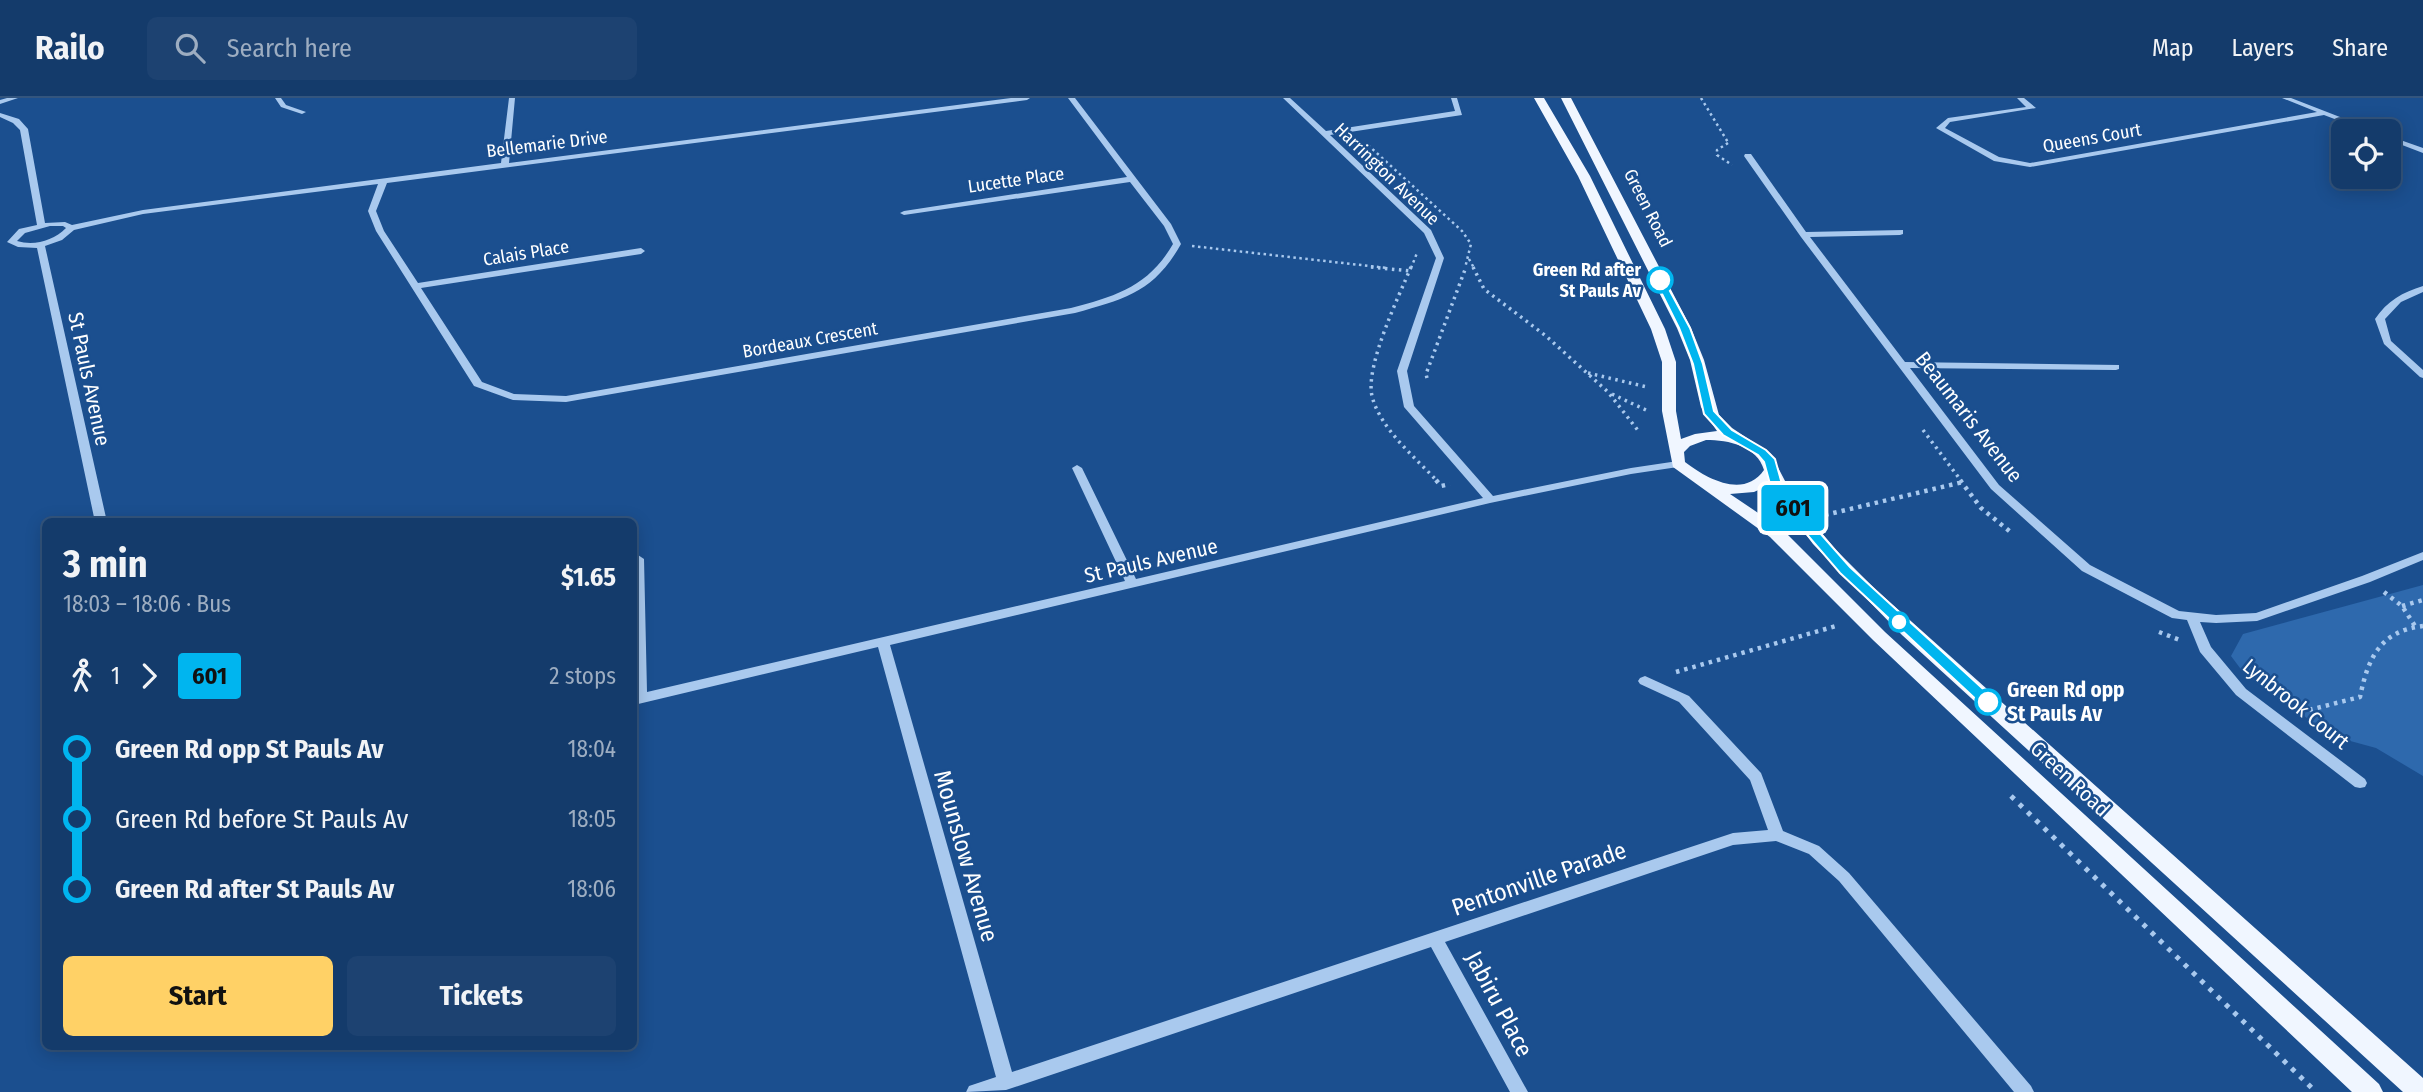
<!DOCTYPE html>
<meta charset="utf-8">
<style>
:root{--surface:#143b6b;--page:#1d4271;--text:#f1f3f6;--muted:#9dadc1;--line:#33557e;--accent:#ffd166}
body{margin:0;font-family:"Fira Sans Condensed",sans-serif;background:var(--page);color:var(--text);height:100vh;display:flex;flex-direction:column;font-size:26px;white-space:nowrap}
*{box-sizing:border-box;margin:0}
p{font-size:23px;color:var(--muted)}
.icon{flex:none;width:38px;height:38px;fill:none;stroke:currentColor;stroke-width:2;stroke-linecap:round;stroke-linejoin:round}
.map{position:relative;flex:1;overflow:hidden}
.panel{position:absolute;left:42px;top:420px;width:595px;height:532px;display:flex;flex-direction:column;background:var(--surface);border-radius:10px;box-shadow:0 4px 18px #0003,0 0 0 2px var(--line)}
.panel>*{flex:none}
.badge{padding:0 14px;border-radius:5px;font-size:24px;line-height:46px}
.controls{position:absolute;left:2331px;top:21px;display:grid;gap:14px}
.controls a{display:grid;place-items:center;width:70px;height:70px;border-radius:10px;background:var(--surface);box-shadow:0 4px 18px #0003,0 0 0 2px var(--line);font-size:35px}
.map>.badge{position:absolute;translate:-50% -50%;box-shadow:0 0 0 4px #fff}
.legs{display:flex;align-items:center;gap:10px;height:77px;padding:0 21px;font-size:23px}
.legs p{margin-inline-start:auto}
.overview{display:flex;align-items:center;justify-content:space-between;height:119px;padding:0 21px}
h1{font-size:38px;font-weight:700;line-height:52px}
.cta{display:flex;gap:14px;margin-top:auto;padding:14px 21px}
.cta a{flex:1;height:80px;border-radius:10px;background:var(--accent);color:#111;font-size:28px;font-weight:700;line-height:80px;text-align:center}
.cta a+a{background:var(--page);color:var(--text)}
ul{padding:0 21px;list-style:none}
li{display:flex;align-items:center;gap:24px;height:70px;font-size:26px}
li i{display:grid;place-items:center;width:10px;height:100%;margin:0 9px;background:currentColor}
li i::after{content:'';width:18px;height:18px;margin:-9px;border:5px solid;border-radius:50%;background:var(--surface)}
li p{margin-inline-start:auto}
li:first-child i{background:linear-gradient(#0000 50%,currentColor 0)}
li:last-child i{background:linear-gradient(currentColor 50%,#0000 0)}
header{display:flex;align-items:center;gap:42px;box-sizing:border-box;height:98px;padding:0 35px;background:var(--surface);border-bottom:2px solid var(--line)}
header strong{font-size:33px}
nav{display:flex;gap:38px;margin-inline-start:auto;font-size:24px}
.search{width:490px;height:63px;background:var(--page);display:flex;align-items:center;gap:18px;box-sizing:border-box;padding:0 24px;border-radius:10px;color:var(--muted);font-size:26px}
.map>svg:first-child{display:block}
.green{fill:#2e69ad}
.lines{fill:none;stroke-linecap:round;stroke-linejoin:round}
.path-far3{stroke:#a9c9ee;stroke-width:2.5;stroke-dasharray:2.5 3.5;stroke-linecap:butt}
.path-far2{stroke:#a9c9ee;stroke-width:3.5;stroke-dasharray:2.5 4.5;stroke-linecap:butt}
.path-far1{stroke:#a9c9ee;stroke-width:4.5;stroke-dasharray:3.5 5;stroke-linecap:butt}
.path{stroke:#a9c9ee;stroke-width:5;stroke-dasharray:4.5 7;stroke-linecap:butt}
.minor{fill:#a9c9ee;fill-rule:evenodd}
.major{fill:#f0f6ff;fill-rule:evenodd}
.line-1{fill:#00b5ef;stroke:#fff;stroke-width:2}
.stop-1-dot{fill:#fff;stroke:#00b5ef;stroke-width:3.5}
.labels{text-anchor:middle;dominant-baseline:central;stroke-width:5;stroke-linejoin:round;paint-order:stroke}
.far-street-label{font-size:18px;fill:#fff;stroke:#1b4f8f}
.far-stop-label{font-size:18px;font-weight:bold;fill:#fff;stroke:#1b4f8f;text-anchor:end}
.street-label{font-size:21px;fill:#fff;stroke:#1b4f8f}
.stop-label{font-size:21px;font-weight:bold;fill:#fff;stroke:#1b4f8f;text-anchor:start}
.near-street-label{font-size:24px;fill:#fff;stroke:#1b4f8f}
</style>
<header>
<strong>Railo</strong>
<div class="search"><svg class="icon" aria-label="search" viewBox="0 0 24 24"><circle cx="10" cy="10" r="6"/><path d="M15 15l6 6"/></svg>Search here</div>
<nav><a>Map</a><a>Layers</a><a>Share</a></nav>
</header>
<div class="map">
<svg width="2423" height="994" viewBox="0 0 2423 994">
<rect width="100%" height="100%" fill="#1b4f8f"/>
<path class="green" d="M2423,487V678L2376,650L2332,638L2243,574L2231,558L2243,536Z"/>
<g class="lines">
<path class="path-far3" d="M1701,0L1729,46
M1728,45L1717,52V57L1732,67
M1368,47L1462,133L1471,146L1465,170
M1192,148L1387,170
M1469,161L1474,170
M1411,170L1417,155"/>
<path class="path-far2" d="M1371,169L1410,173
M1411,169C1399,198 1365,268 1372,298C1380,331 1416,360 1438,384
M1473,169L1484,191L1546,238L1608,294L1640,335
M1588,275L1647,289
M1427,280L1426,276L1466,169
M1612,296L1648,313
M1923,332L1962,384"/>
<path class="path-far1" d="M1436,382L1441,388L1450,386
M1960,382L1981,410L2013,436
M1825,417L1963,384
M2384,494L2402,508L2415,528
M2402,508L2423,502
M2159,534L2180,542
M1676,574L1836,528
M2301,614L2360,599C2368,560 2380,533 2423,528"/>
<path class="path" d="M2011,698L2316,994"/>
<path class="minor" d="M7,0H18L0,6V2Z
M275,0H281L286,7L306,14L302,16L281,9Z
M509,0H515L509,65L1011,0H1030L1027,2L387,85L376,113L384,133L418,185L641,150L645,153L641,156L421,190L482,284L514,296L566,298L1071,210C1116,198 1148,189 1173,146L1164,128L1130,84L904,117L900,115L904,113L1127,79L1068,0H1075L1171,126L1181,146C1154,194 1125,201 1075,215L566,304L513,302L474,288L376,133L368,113L378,86L143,116L74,132L62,142L45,148L107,424H95L37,150L18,149L7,144L19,131L37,127L20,32L13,25L0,19V15L19,21L28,31L45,125L65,124L72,127L143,112L501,65ZM50,128H63L66,130C53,143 34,148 17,143L25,135Z
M1283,0H1290L1326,33L1455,13L1451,0H1457L1462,17L1330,37L1431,132L1444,160L1407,273L1414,308L1493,398L1631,370L1678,363L1683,366L1678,369L1631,376L1490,405L890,547L1012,974L1733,735L1768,732L1750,682L1679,604L1640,586L1638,583L1640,580L1645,578L1689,598L1761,675L1783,733L1819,748L1849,775L2031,988L2034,994H2014L1839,783L1809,756L1776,743L1733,747L1445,844L1528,994H1510L1431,849L1006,992L966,994L969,988L996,979L878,549L634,607V459L638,457L644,461L647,594L1125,483L1072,370L1077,367L1082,370L1136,481L1483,400L1404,309L1397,273L1436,160L1424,135Z
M2017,0H2024L2036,10L1950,24L1945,30L1999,59L2030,65L2317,14L2282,0H2291L2376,33H2366L2324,17L2030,69L1994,63L1936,30L1948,20L2026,9Z
M2389,38L2423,50V55L2389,42Z
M1745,56H1751L1806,134L1903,132V136L1900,137L1810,139L1905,264L2119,267V271L2116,272L1910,270L1999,387L2090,467L2179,513L2216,517L2256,515L2362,478L2423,454V462L2370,484L2257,523L2216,525L2200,524L2211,549L2246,591L2365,681L2367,685L2365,689L2360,690L2355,689L2236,597L2200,554L2187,522L2172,520L2082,473L1991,391L1801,139L1744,58Z
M2423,188V194L2401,204L2385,221L2391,243L2423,272V280L2420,279L2384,246L2375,221C2387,203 2403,194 2423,188Z"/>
<path class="major" d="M1534,0H1544L1590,78L1665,231L1676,264V313L1681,341L1695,336L1717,333L1701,309L1690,262L1677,230L1561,0H1571L1691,230L1704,262L1719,317L1732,330L1771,356L1796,404L1836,452L1875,491L2423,980V994H2403L1902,537L1813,446L1769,387L1754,394L1730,396L1782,431L1885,534L2379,986L2383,994H2352L1873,542L1770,439L1673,369L1662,313V264L1651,231L1578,78ZM1706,342C1729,342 1757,348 1764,372C1744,401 1707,381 1685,364L1684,354L1690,348Z"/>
</g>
<path class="line-1" d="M1660,179L1664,182L1690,230L1703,266L1714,313L1732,332L1766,352L1775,361L1782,386L1812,426L1850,469L1993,600L1995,604L1993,607H1982L1840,475L1803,432L1770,386L1764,364L1758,357L1723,337L1704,316L1693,266L1679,230L1655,182Z"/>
<g class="stop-1-dot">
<circle cx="1660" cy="182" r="12"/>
<circle cx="1899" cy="524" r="9"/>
<circle cx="1988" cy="604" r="12"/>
</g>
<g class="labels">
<g class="far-street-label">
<text transform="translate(2092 40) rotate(-10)">Queens Court</text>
<text transform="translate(547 46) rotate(-7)">Bellemarie Drive</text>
<text transform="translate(1387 76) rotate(44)">Harrington Avenue</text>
<text transform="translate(1016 82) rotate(-8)">Lucette Place</text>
<text transform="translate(1648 110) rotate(63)">Green Road</text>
<text transform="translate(526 155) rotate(-9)">Calais Place</text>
<text transform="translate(810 242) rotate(-10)">Bordeaux Crescent</text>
</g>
<g class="far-stop-label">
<text x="1641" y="172">Green Rd after<tspan x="1641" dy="21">St Pauls Av</tspan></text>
</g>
<g class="street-label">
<text transform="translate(89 281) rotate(78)">St Pauls Avenue</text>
<text transform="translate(1969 319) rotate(52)">Beaumaris Avenue</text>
<text transform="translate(1151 463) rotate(-13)">St Pauls Avenue</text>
<text transform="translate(2296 606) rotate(39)">Lynbrook Court</text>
<text transform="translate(2070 681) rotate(43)">Green Road</text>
</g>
<g class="stop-label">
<text x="2007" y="592">Green Rd opp<tspan x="2007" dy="24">St Pauls Av</tspan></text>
</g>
<g class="near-street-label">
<text transform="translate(966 758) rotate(74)">Mounslow Avenue</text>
<text transform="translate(1539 781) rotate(-19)">Pentonville Parade</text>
<text transform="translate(1499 906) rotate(62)">Jabiru Place</text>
</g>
</g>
</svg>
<div class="controls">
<a><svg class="icon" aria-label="locate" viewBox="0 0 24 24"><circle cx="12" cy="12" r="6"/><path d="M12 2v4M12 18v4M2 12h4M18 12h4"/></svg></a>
</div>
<b class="badge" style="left:1793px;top:410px;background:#00b5ef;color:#111">601</b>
<section class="panel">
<div class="overview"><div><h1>3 min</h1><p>18:03 – 18:06 · Bus</p></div><b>$1.65</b></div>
<div class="legs"><svg class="icon" aria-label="walk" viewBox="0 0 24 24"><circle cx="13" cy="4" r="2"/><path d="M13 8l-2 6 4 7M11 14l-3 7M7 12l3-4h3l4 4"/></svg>1<svg class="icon" aria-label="forward" viewBox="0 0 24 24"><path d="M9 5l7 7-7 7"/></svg><b class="badge" style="background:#00b5ef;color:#111">601</b><p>2 stops</p></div>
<ul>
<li><i style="color:#00b5ef"></i><b>Green Rd opp St Pauls Av</b><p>18:04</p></li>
<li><i style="color:#00b5ef"></i><span>Green Rd before St Pauls Av</span><p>18:05</p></li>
<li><i style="color:#00b5ef"></i><b>Green Rd after St Pauls Av</b><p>18:06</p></li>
</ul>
<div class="cta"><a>Start</a><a>Tickets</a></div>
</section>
</div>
